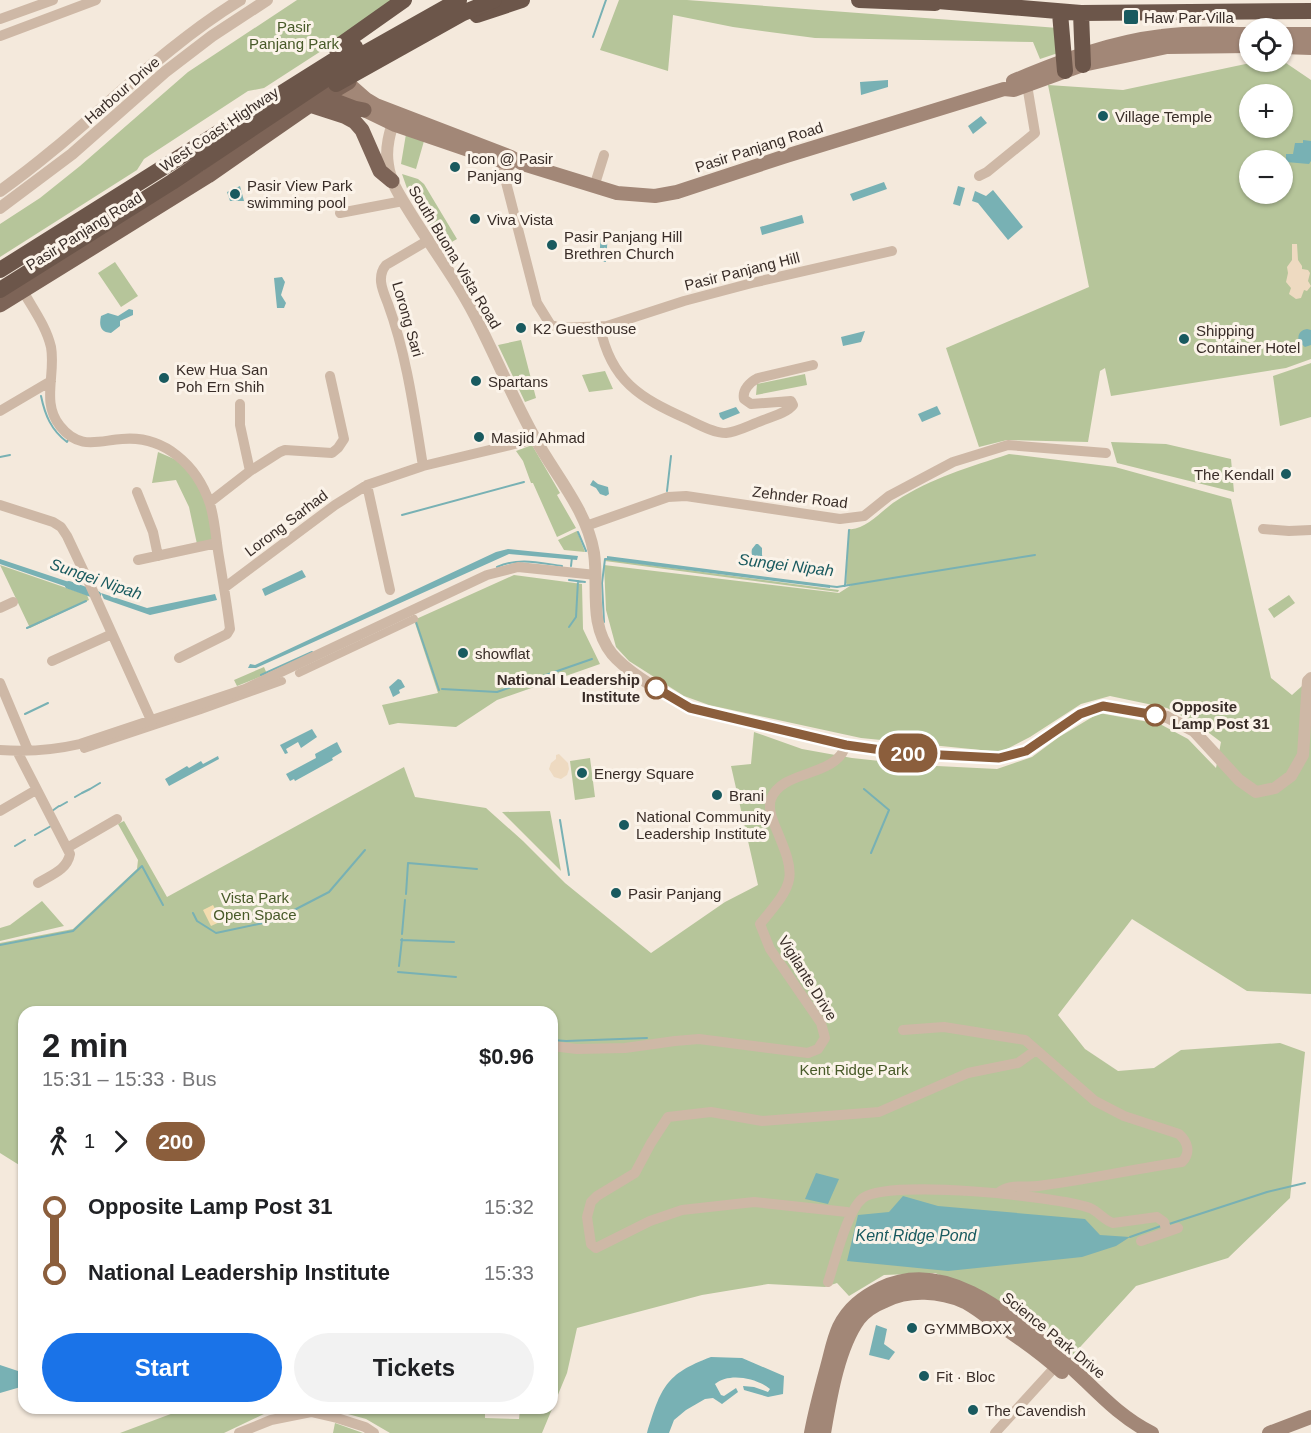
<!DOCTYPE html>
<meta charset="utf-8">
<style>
:root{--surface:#fff;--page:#f2f2f2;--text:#202124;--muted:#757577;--accent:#1a73e8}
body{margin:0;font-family:Arial,sans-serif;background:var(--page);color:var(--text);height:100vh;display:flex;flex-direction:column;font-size:22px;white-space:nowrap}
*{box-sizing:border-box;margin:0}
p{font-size:20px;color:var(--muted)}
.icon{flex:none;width:33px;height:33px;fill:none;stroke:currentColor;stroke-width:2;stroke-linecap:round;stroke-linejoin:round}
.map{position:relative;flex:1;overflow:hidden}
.drawer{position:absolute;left:18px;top:1006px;width:540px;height:408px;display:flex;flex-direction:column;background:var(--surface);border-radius:18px;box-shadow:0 2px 4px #0004}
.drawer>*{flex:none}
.badge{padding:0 12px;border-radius:20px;font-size:21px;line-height:39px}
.fabs{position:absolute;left:1239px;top:18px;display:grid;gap:12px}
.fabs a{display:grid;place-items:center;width:54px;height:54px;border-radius:50%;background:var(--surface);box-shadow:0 2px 4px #0004;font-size:30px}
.map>.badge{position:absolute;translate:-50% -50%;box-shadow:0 0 0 3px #fff}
.legs{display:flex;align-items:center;gap:9px;height:66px;padding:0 24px;font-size:20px}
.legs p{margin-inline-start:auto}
.headline{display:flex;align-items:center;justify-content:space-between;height:102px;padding:0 24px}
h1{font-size:33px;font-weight:700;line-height:45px}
.cta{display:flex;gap:12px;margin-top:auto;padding:12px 24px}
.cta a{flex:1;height:69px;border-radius:36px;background:var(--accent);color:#fff;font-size:24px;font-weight:700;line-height:69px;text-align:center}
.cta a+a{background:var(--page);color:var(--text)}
ul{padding:0 24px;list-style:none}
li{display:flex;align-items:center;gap:21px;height:66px;font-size:22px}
li i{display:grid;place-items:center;width:9px;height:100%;margin:0 8px;background:currentColor}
li i::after{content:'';width:15px;height:15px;margin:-8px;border:4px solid;border-radius:50%;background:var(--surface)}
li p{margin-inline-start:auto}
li:first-child i{background:linear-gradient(#0000 50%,currentColor 0)}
li:last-child i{background:linear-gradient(currentColor 50%,#0000 0)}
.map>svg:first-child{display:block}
.green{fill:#b6c59a;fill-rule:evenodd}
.sand{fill:#f3dcaf}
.plaza{fill:#eedac1}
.water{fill:#78b1b4}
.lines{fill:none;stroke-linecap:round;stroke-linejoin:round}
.stream{stroke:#78b1b4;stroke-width:2}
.canal{stroke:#78b1b4;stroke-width:8}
.pedestrian{stroke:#ceb8a6;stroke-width:8}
.minor{stroke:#ceb8a6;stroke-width:10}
.tertiary{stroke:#ceb8a6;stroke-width:12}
.secondary{stroke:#a28777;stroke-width:14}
.primary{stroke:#7d6457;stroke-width:15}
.trunk{stroke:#6c564a;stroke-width:16}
.trunk-bridge{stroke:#6c564a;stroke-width:16}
.line-1-casing{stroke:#fff;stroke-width:14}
.line-1{stroke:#8b5e3c;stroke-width:9}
.poi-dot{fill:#195a5f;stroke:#fbf3e9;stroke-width:2}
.stop-1-dot{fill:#fff;stroke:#8b5e3c;stroke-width:3}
.labels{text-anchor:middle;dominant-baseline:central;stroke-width:6;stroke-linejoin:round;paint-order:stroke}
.poi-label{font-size:15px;fill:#392d28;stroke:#fbf3e9;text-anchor:start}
.park-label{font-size:15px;fill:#485a29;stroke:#fbf3e9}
.street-label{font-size:15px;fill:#392d28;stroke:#fbf3e9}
.stop-label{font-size:15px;font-weight:bold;fill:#392d28;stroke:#fbf3e9;text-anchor:end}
.water-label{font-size:16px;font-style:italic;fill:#195a5f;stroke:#fbf3e9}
</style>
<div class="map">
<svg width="1311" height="1433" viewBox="0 0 1311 1433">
<rect width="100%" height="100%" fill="#f4e9dc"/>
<path class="green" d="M297,0H400L264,88L248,91L144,159L137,170L0,257V224L40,198L80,166L188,72Z
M619,0H687L1058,28L1061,52L1040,59L1033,42L815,38L733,27L673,15L668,71L600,50Z
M1283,61L1311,80V359L1286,368L1111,396L1105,368L1100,371L1088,442L1007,440L979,447L946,348L1089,287L1048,85L1123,90L1255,62ZM1250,94H1282V128H1250ZM1250,160H1282V194H1250Z
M406,134L424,141L416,169L401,164Z
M402,174L418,179L424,184L457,239L443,247L409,194Z
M115,262L138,296L121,307L98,273Z
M521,340L536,398L525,402L498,345Z
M1311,363V417L1280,426L1273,376Z
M605,371L613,389L589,392L582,375Z
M805,374L807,385L756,395L757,384Z
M1111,442L1166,444L1231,459L1234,492L1117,463Z
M532,445L560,493L557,495L576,528L557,537L533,483H531L523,461L516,451Z
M158,452L179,461L195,480L208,507L213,541L197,544L189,507L176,480L152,483Z
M1009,454L1115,467L1231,499L1271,678L1292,695L1311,678V994L1247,991L1132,919L1058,1015L1085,1049L1118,1071L1154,1068L1181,1050L1280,1043L1305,1052L1290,1198L1228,1258L1136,1286L1071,1357L1042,1329L986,1294L935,1273L884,1275L849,1296L837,1283L825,1287L768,1284L702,1295L577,1328L567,1373L542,1433H390L366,1419L330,1409H485V1418L519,1419L520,1409L552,1408V1012H24V1168L0,1153V943L73,929L137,869L138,860L118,824L124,821L167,897L404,767L415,797L486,808L523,841L565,883L651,953L725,902L758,885L731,766L751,764L754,732L802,749L852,758L917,765L997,769L1032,757L1059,737L1099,713L1160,724L1188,739L1216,768L1221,742L1197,724L1167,708L1110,696L1081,704L1030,737L1001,752L861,738L709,705L684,696L629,661L616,647L606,610L604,565L839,593L853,584L847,585L846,583L849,529C865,531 883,509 896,501C931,478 970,467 1009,454Z
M577,531L585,552L564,550L558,540Z
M605,559L839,590L838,592L605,561Z
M0,565L87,595L89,600L30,628Z
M514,575L582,584L583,629L600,664L497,700L456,727L398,723L389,725L382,705L438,693L414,620Z
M1289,595L1295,603L1274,618L1268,609Z
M264,667L267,674L237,686L234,680Z
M590,758L595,797L575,800L570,761Z
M550,811L561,871L502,812Z
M42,901L64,926L0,941V928L10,925Z
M184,1409V1408L286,1409L266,1413L224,1433H120Z
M335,1423L363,1433H333Z"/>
<path class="sand" d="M213,905L222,921L211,926L203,910Z"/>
<path class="plaza" d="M1292,244H1297L1298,260L1302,266V269L1308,270L1310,273L1308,281L1311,286L1307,291L1304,290L1301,298L1296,299L1289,294L1291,288L1286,282L1288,273L1287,267L1292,260Z
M559,754L568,763L569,769L567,775L561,779L554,777L549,769L551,763L556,759V755Z"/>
<path class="water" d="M888,80V87L861,95L860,82Z
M981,116L987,123L973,134L968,126Z
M1303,140L1311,141V161L1309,164L1286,162V154H1293L1295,143H1303Z
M884,182L887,189L853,201L850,194Z
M240,186L244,201H230L227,192Z
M958,186L965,188L960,206L953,204Z
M993,190L1023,227L1008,240L978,203L972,201L975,191L986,196Z
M802,215L804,223L762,235L760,227Z
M601,232L608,233L606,262H599Z
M282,277L285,282L281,295L286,303L284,308H277L274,278Z
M129,309L133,310V315L120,321V326L111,333C100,332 99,325 101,316L108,313L118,316Z
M1307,329L1311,330V345L1305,347L1299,342C1297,335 1300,330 1307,329Z
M865,331L861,342L843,346L841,337Z
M937,406L941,414L922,422L918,414Z
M736,407L740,413L723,420L720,417L719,413Z
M593,480L598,484L608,487L609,494L606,496L600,494L596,488L590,485Z
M756,544H758L762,548V555L765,563L764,564C756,564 750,557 752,549Z
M508,549L578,556L577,560L509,554L256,668H248L250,664L255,665L496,552Z
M607,556L830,585V588L607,560Z
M0,559L78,585L79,591L0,564Z
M302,570L306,577L265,596L262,589Z
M101,593L147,608L215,594L217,600L150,615L104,599Z
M398,679L401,680L405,687L399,690L400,693L393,697L389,687Z
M312,729L317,737L301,748L298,742L286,749L288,753L285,754L280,745Z
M337,742L342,752L332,758L333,760L295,781L294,779L290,781L286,774L316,758L315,754Z
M218,756L219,759L169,786L165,779L187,766L189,768L201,761L203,764Z
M816,1173L839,1179L828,1204L805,1199Z
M903,1196L938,1206L1085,1219L1100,1235L1130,1237L1116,1246L1082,1257L948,1271L847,1261L858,1215L889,1212Z
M876,1325L887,1329L884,1344L895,1352L889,1360L869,1355Z
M711,1357L742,1358L784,1376L783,1394L768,1397L744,1390L743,1386L754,1387L768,1392L770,1389C757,1378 729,1372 715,1384L721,1395L724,1396L736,1388L738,1392L722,1404L713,1398L705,1399L686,1410L674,1420L669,1433H647C661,1388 665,1374 711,1357Z
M0,1365L24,1373V1386L0,1393Z"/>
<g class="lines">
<path class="stream" d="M593,37L606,0
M41,396C45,415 51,430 67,442L68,440
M0,457L10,455
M667,491L671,456
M402,515L524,482
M578,532L586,551
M571,566L572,557
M497,567C519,557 540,563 562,566
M569,580L585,582
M602,583L605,559H607
M602,583L604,622
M828,586L837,587L1035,555
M845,586L849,530
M416,622L439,690
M569,627L576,617L578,581
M27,628L86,601
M261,675L312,652
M442,689L497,692L592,659
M25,714L48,703
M90,789L100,783
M864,789L889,810L871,853
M82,793L90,789
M75,797L82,793
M60,806L67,802
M52,811L59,806
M560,820L569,875
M35,835L51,826
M15,846L25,840
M406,894L408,863L477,869
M193,913L197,921L216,933L273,921L329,892L365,850
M402,934L405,900
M401,940L454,942
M0,945L73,931L142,866L163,905
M399,966L402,939
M398,972L456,977
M155,1012L182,1011L189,1012
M552,1040L566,1041L647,1038
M1169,1224L1267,1192L1305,1183
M1130,1237L1161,1226"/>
<path class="canal" d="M69,585L97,595"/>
<path class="pedestrian" d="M299,673L414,619
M84,749L201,710L282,681"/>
<path class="minor" d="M0,19L53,0
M0,36L96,0
M499,155L537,303L550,324L559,328L607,326L684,301L752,283L892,251
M979,176L987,172L1035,133L1026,79
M594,187L604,155
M340,213L403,201
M23,291C33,309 46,326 51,347C56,374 41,403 60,426C79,450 97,441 122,439C164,435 197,465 210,504C215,520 216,540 219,557C223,581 227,605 230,629L227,634L179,658
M600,327C611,381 640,398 687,419C698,424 713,433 726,433C737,432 750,425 761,421C771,417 787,413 793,405L791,401L751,404L744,399C742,390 750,382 758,378L813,365
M240,404V425L250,471
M0,411L51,381
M423,466C414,411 407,356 388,304C383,291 376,277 386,265L427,241
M367,485L390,590
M137,492L153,532L158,556
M210,502L250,471L280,452L285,450L332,453L338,448L344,439L330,376
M0,505L53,522L61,527L67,536L91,587L151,720
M586,526L668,497L686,496L840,519L864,516L889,496L953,462L1008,445L1106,453
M1263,529L1289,531L1311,530
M138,560L217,543
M224,588L335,505L367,485L423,466L535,439
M0,608L13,602
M52,661L112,634
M0,683L28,750
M0,750C27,752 54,750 80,744L245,689L487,575L518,567L596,575
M17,751L70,854C67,870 51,875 38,883
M0,811L36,790
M67,848L117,819
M903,1030L944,1027L1025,1040L1095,1101L1124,1116L1179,1134C1188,1142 1191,1153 1182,1162C1134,1169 1086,1180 1038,1186C1024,1188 1010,1183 998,1193
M552,1046L577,1049L625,1048L675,1041L699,1039L808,1053L818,1049L825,1038L821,1023L770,949L760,924C796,881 797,878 775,826C772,818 768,808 771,799C782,769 836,778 846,745
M847,1212L754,1202L682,1210L650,1221L596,1248L591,1244L587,1217L591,1202L597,1196L635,1173L651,1143L668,1117L711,1112L762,1121L879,1112L968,1073L1018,1063L1036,1050
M1141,1241L1178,1228
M828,1282C835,1262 847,1210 863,1198C889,1179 1057,1196 1090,1208C1099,1212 1104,1220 1113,1223L1157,1217L1164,1222L1167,1232
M239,1433L271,1420L311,1412L337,1418L365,1427L374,1433
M995,1433L1056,1366"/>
<path class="tertiary" d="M395,116C390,132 385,148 388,165C390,182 402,199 411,214C434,251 461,286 480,326C499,364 515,403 536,440C556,476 587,511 594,553C599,587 588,624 612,654C627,672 668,696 690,708L846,745L902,753L999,758L1026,751L1080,714L1103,706L1167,717L1194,731L1239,780L1256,792L1275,788L1291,776L1303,755L1308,681L1311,678
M0,191C84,132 152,54 240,0
M0,208L72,154L165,72L212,36L267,0"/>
<path class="secondary" d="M1282,34H1311
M1282,47L1311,48
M341,77L366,99L376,105L511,157L523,164L617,193L655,196L677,192L786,156L1004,89L1014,90L1083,65L1167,47L1250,46
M334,79L337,89L364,110L395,125L509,164
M1013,81C1061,61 1110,42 1162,36C1191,32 1220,34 1250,34
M811,1433C815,1411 821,1389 827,1367C831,1353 833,1340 839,1327C848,1308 863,1297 881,1288C947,1256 1013,1318 1061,1358C1090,1383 1116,1416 1152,1433
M824,1433C830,1398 838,1348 859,1319C866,1310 875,1305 885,1301C909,1289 940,1291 965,1302C974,1307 983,1314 992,1320C1017,1336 1040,1352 1062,1372
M1269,1433L1311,1417"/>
<path class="primary" d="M325,97L354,108L364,110
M310,105L344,116L355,122L362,130L380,171L392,181
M0,305L208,176L310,105L349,82"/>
<path class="trunk" d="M859,0L935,3
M926,0L1081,13L1311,11
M1060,13L1065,71
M1081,13L1083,65
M477,15L522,0"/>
<path class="trunk-bridge" d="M336,48L404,0
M336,84L463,13L494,0
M0,270L355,47
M0,290L172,182L365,53L459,0"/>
</g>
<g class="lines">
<defs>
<path id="line-1" d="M656,688L690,708L846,745L903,753L999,758L1026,751L1080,714L1103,706L1155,715"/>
</defs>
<use href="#line-1" class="line-1-casing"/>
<use href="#line-1" class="line-1"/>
</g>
<g class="poi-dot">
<rect x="1123" y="9" width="16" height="16" rx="3"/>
<circle cx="1103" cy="116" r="6"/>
<circle cx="455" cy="167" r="6"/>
<circle cx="235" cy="194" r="6"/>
<circle cx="475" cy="219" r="6"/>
<circle cx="552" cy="245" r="6"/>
<circle cx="521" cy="328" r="6"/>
<circle cx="1184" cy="339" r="6"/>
<circle cx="164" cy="378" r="6"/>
<circle cx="476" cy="381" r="6"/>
<circle cx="479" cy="437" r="6"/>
<circle cx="1286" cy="474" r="6"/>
<circle cx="463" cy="653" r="6"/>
<circle cx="582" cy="773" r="6"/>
<circle cx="717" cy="795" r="6"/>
<circle cx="624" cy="825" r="6"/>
<circle cx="616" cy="893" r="6"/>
<circle cx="912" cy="1328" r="6"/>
<circle cx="924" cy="1376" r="6"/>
<circle cx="973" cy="1410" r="6"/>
</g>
<g class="stop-1-dot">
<circle cx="656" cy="688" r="10"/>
<circle cx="1155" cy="715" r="10"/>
</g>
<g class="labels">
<g class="poi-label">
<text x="1144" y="17">Haw Par Villa</text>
<text x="1115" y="116">Village Temple</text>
<text x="467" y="158">Icon @ Pasir<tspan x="467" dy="17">Panjang</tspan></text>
<text x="247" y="185">Pasir View Park<tspan x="247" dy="17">swimming pool</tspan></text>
<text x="487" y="219">Viva Vista</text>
<text x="564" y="236">Pasir Panjang Hill<tspan x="564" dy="17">Brethren Church</tspan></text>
<text x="533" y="328">K2 Guesthouse</text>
<text x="1196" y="330">Shipping<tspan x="1196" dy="17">Container Hotel</tspan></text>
<text x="176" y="369">Kew Hua San<tspan x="176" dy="17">Poh Ern Shih</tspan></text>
<text x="488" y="381">Spartans</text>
<text x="491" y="437">Masjid Ahmad</text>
<text x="1274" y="474" text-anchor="end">The Kendall</text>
<text x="475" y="653">showflat</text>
<text x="594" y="773">Energy Square</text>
<text x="729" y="795">Brani</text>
<text x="636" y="816">National Community<tspan x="636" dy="17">Leadership Institute</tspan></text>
<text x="628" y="893">Pasir Panjang</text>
<text x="924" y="1328">GYMMBOXX</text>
<text x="936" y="1376">Fit · Bloc</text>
<text x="985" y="1410">The Cavendish</text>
</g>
<g class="park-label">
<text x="294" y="26">Pasir<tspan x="294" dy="17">Panjang Park</tspan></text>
<text x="255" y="897">Vista Park<tspan x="255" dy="17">Open Space</tspan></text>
<text x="854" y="1069">Kent Ridge Park</text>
</g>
<g class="street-label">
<text transform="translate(122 90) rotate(-41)">Harbour Drive</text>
<text transform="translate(219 129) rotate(-34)">West Coast Highway</text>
<text transform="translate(759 147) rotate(-18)">Pasir Panjang Road</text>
<text transform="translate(84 231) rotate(-32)">Pasir Panjang Road</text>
<text transform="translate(455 257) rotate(59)">South Buona Vista Road</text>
<text transform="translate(742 271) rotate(-14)">Pasir Panjang Hill</text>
<text transform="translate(408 319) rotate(74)">Lorong Sari</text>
<text transform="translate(800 497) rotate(7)">Zehnder Road</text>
<text transform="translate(286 523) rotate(-37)">Lorong Sarhad</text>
<text transform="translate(808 978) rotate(58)">Vigilante Drive</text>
<text transform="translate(1054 1335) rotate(39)">Science Park Drive</text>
</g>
<g class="stop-label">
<text x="640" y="679">National Leadership<tspan x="640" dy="17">Institute</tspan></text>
<text x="1172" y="706" text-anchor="start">Opposite<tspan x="1172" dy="17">Lamp Post 31</tspan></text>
</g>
<g class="water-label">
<text transform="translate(786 565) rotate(7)">Sungei Nipah</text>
<text transform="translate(96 579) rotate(19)">Sungei Nipah</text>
<text x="916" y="1235">Kent Ridge Pond</text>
</g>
</g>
</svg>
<div class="fabs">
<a><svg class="icon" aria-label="locate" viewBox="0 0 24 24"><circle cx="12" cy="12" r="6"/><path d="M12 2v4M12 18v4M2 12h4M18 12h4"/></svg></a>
<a>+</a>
<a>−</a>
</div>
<b class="badge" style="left:908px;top:753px;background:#8b5e3c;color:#fff">200</b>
<section class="drawer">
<div class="headline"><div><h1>2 min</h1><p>15:31 – 15:33 · Bus</p></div><b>$0.96</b></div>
<div class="legs"><svg class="icon" aria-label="walk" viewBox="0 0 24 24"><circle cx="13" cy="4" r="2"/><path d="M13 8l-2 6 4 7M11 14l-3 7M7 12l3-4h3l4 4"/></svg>1<svg class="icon" aria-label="forward" viewBox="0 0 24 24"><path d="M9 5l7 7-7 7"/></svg><b class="badge" style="background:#8b5e3c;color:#fff">200</b></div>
<ul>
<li><i style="color:#8b5e3c"></i><b>Opposite Lamp Post 31</b><p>15:32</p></li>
<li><i style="color:#8b5e3c"></i><b>National Leadership Institute</b><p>15:33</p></li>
</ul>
<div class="cta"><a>Start</a><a>Tickets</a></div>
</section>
</div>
